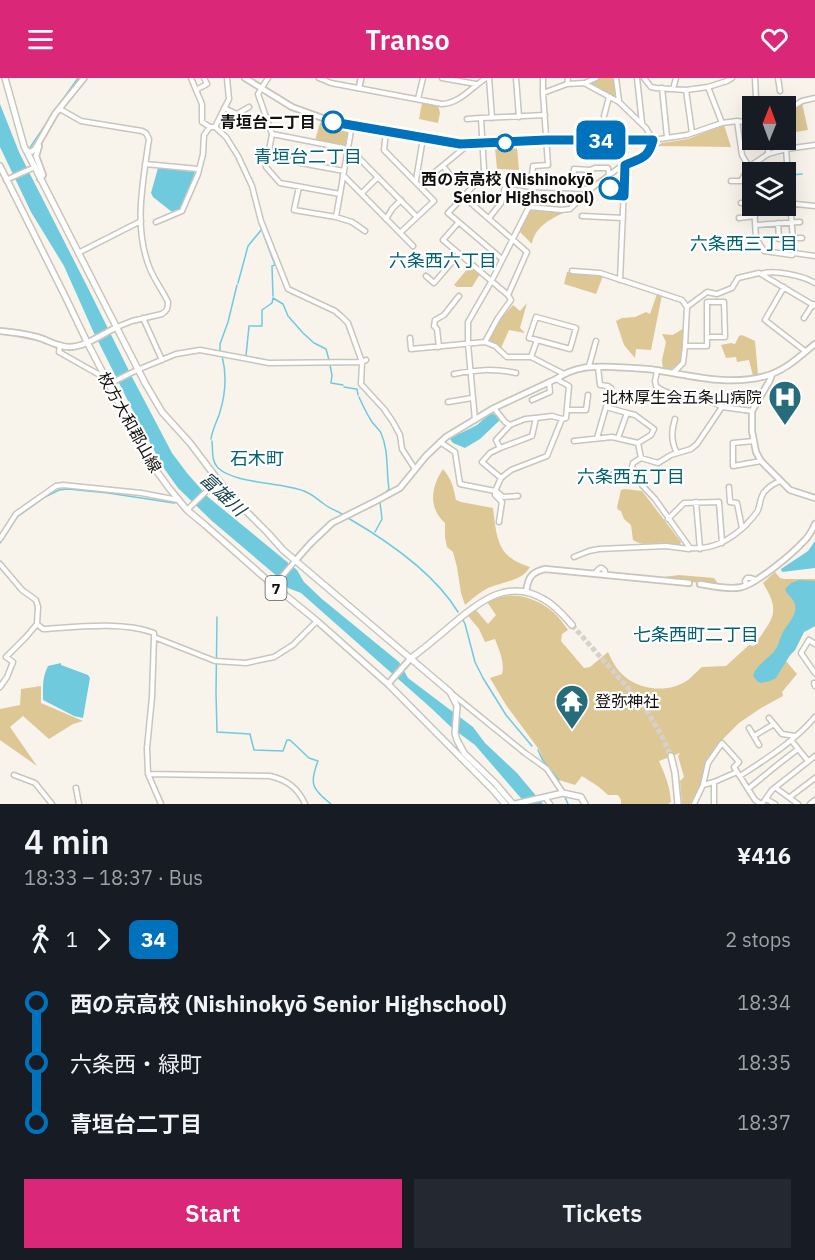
<!DOCTYPE html>
<meta charset="utf-8">
<style>
:root{--surface:#171b24;--page:#242831;--text:#f1f3f6;--muted:#9ea1a6;--accent:#db2777}
body{margin:0;font-family:"IBM Plex Sans","Noto Sans JP",sans-serif;background:var(--page);color:var(--text);height:100vh;display:flex;flex-direction:column;font-size:22px;white-space:nowrap}
*{box-sizing:border-box;margin:0}
p{font-size:20px;color:var(--muted)}
.icon{flex:none;width:33px;height:33px;fill:none;stroke:currentColor;stroke-width:2;stroke-linecap:round;stroke-linejoin:round}
.map{position:relative;height:726px;overflow:hidden}
.sheet{display:flex;flex-direction:column;background:var(--surface);flex:1}
.sheet>*{flex:none}
.badge{padding:0 12px;border-radius:9px;font-size:21px;line-height:39px}
.needle{width:39px;rotate:1deg}
.buttons{position:absolute;left:742px;top:18px;display:grid;gap:12px}
.buttons a{display:grid;place-items:center;width:54px;height:54px;border-radius:0px;background:var(--surface);box-shadow:0 6px 24px #0002;font-size:30px}
.map>.badge{position:absolute;translate:-50% -50%;box-shadow:0 0 0 3px #fff}
.legs{display:flex;align-items:center;gap:9px;height:66px;padding:0 24px;font-size:20px}
.legs p{margin-inline-start:auto}
.head{display:flex;align-items:center;justify-content:space-between;height:102px;padding:0 24px}
h1{font-size:33px;font-weight:600;line-height:45px}
.button{display:flex;gap:12px;margin-top:auto;padding:12px 24px}
.button a{flex:1;height:69px;border-radius:0px;background:var(--accent);color:#fff;font-size:24px;font-weight:600;line-height:69px;text-align:center}
.button a+a{background:var(--page);color:var(--text)}
ul{padding:0 24px;list-style:none}
li{display:flex;align-items:center;gap:21px;height:60px;font-size:22px}
li i{display:grid;place-items:center;width:9px;height:100%;margin:0 8px;background:currentColor}
li i::after{content:'';width:15px;height:15px;margin:-8px;border:4px solid;border-radius:50%;background:var(--surface)}
li p{margin-inline-start:auto}
li:first-child i{background:linear-gradient(#0000 50%,currentColor 0)}
li:last-child i{background:linear-gradient(currentColor 50%,#0000 0)}
header{display:flex;justify-content:space-between;align-items:center;height:78px;padding:0 24px;background:var(--accent);color:#fff;font-size:27px;font-weight:600}
.map>svg:first-child{display:block}
.green{fill:#ddc795}
.water{fill:#6fcade}
.lines{fill:none;stroke-linecap:round;stroke-linejoin:round}
.stream{stroke:#6fcade;stroke-width:1.5}
.primary-tunnel{stroke:#d6d2cb;stroke-width:5;stroke-dasharray:5 2.5;stroke-linecap:butt}
.minor-casing{stroke:#c8c5bc;stroke-width:7}
.tertiary-casing{stroke:#c8c5bc;stroke-width:8}
.primary-casing{stroke:#c8c5bc;stroke-width:8}
.minor{stroke:#fff;stroke-width:4}
.tertiary{stroke:#fff;stroke-width:4.5}
.primary{stroke:#fff;stroke-width:5}
.line-1-casing{stroke:#fff;stroke-width:14}
.line-1{stroke:#0072bc;stroke-width:9}
.stop-1-dot{fill:#fff;stroke:#0072bc;stroke-width:3}
.labels{text-anchor:middle;dominant-baseline:central;stroke-width:4.5;stroke-linejoin:round;paint-order:stroke}
.shield{fill:#fff;stroke:#595856;stroke-width:1.5}
.shield-label{font-size:15px;font-weight:bold;fill:#12110e}
.stop-label{font-size:16px;font-weight:bold;fill:#12110e;stroke:#fff;text-anchor:end}
.poi-label{font-size:16px;fill:#12110e;stroke:#fff;text-anchor:end}
.street-label{font-size:16px;fill:#12110e;stroke:#fff}
.neighbourhood-label{font-size:18px;fill:#016272;stroke:#fff}
.water-label{font-size:18px;font-style:italic;fill:#18424b;stroke:#fff}
</style>
<header><svg class="icon" aria-label="menu" viewBox="0 0 24 24"><path d="M4 6h16M4 12h16M4 18h16"/></svg>Transo<svg class="icon" aria-label="heart" viewBox="0 0 24 24"><path d="M12 20l-8-8c-3-5 5-10 8-4 3-6 11-1 8 4z"/></svg></header>
<div class="map">
<svg width="815" height="726" viewBox="0 0 815 726">
<rect width="100%" height="100%" fill="#f8f4ec"/>
<path class="green" d="M599,0H614L615,19L591,6L595,1Z
M422,25L438,27L440,35L438,45L419,41Z
M802,25L808,52L789,55V64L784,65L783,62H786C786,38 782,39 802,25Z
M320,45L347,51L348,53L346,66L344,68L315,63Z
M724,47L731,69L656,68L662,65L688,61Z
M517,69L519,92L497,91L495,70Z
M529,131L563,135C550,141 534,150 532,166L520,154Z
M469,189L480,196L472,209H457L454,207Z
M567,194L599,197L603,198L596,216L564,206Z
M657,216L662,217L651,272L636,271L635,280L624,267L616,243L622,240L635,239L646,234L650,236Z
M527,225L520,250L525,255L509,252L501,270L488,262L502,239L513,227L520,233Z
M684,250L682,283L669,293L663,292L662,282L666,264L662,256L673,257Z
M742,257L755,263L758,296L753,298L749,282L737,284L736,279L726,280L721,267L731,265L735,266L739,258Z
M443,391C452,402 453,408 456,422L461,424L493,430C497,461 497,479 530,489C521,504 503,503 488,510C480,514 472,521 465,527L461,515L457,489L453,474L447,469L445,459V445C428,430 431,409 443,391Z
M625,411L642,413L681,464L680,467C675,467 670,465 664,465C653,464 643,469 633,462L631,447L624,441L621,433L618,432L617,429L621,412Z
M775,494L780,500L784,501H815V548L804,554L795,572L790,577L786,583L797,596L782,614L783,618L761,630L739,645L722,662L706,683L704,688L701,705L690,726H682L680,703L684,699L678,678L680,675L659,683C665,697 670,708 671,724L668,726H621V722L618,717H608L599,709L582,698L575,707L559,702L542,680L540,673L506,627L490,600L502,596C505,584 499,572 495,561L485,564L479,551L468,538L475,531L488,546L496,537L487,524C508,512 533,518 552,533C558,538 563,545 568,552L562,556L561,563L584,590L590,589L608,574C612,583 617,592 624,598C642,613 669,615 688,602C693,598 697,593 702,589L726,588L749,567L754,568C772,540 782,536 763,505Z
M679,497L714,500L719,507L655,500Z
M41,608V625L83,643L73,646L49,661L23,638L10,649L37,688L0,662V631L20,627L21,611Z"/>
<path class="water" d="M0,26L19,74L31,98L88,210L132,299L172,375L187,395L208,419L297,492L304,504L322,521L399,584L408,600L473,649L485,665L517,695L543,726H526L475,667L452,650L431,630L301,515L288,510L278,499L212,443L178,410L163,389L130,327L93,253L64,188L31,134L0,69Z
M158,90L194,94L195,96L182,130L172,134L153,119L151,115Z
M492,335L497,338L500,342L480,361L465,370L453,365L450,361C459,355 468,352 477,347C482,343 486,338 492,335Z
M815,463V490L782,494L781,491L808,473Z
M799,502L815,503V548L804,554L795,572L790,577L776,600L770,603L761,605L758,604L753,598C756,586 771,580 777,569C779,565 780,560 782,556C786,547 798,537 795,527C794,520 787,518 785,511L791,505Z
M61,585V587L88,597L90,600L83,640L74,638L43,622C43,609 42,600 48,588Z"/>
<g class="lines">
<path class="stream" d="M56,31L78,0
M29,71L52,37
M791,97L802,96
M264,158L275,187L272,188L273,218
M238,205L248,168L262,151L260,147
M273,220L283,226L288,238L303,255L314,265L326,271L329,282
M220,274V266L228,244L237,207
M246,278L249,248H262V232L272,225L273,220
M330,287L332,297L331,305L343,307
M344,309L356,311
M357,311L358,317
M359,319C363,328 367,336 372,344C375,348 379,351 381,355C389,373 386,392 389,411L385,415
M211,361C212,353 216,345 219,337C225,319 227,297 222,278
M212,363C213,372 211,383 218,390C236,406 280,404 304,413C312,416 317,421 324,426C330,431 338,433 344,437
M348,440C386,462 435,496 458,534
M375,454L382,441L380,424
M0,465L17,439L45,419L59,412L68,411L108,415L174,425L177,424
M217,539L216,615L217,654L250,656L254,672L283,673L287,662H290L309,680L318,683C309,706 312,711 331,726
M463,542L465,546L475,584L483,600L506,637L532,668
M538,672L542,681L559,702
M565,719L568,726"/>
<path class="primary-tunnel" d="M572,547L643,627L661,656L671,678"/>
<defs>
<path id="minor" d="M191,0L202,26V44L210,49
M268,0L258,16L272,56L266,89L280,105L340,116
M319,0L331,5L442,26C460,25 472,9 486,0
M442,0L476,6
M489,0L492,40
M516,0L519,39
M616,0L619,23
M637,0L642,45
M644,0L651,9L656,10L686,12L708,9
M755,0L756,21
M778,0L780,13
M585,5L596,0
M567,6L568,0
M662,10L667,59
M673,11L676,0
M196,12L207,6L204,0
M686,12L692,55
M418,21L423,0
M224,30L237,36L249,29
M60,31L81,43L142,53L146,55L149,61C143,104 133,149 150,191C155,203 163,213 168,224C168,230 167,233 162,236L132,243L117,249
M786,33L802,23L815,20
M604,38L609,19
M467,41L481,40
M737,43L742,77L749,89L768,76L786,71L815,67
M722,45L708,9L727,3L732,0
M215,49L229,21L227,0
M386,53L384,72L434,123L401,154
M272,56L344,70L353,74L417,139
M653,62L687,57L722,45L737,43L753,45
M768,62V76
M768,63H778
M753,67L768,66
M786,71L794,175
M268,79L344,93
M145,86L198,91
M443,88L451,98
M343,97L413,168
M429,99L469,66
M483,101L531,109L591,111
M6,102L35,89
M416,102L423,60
M731,103H741L749,89L752,91L753,106
M299,109L294,132L336,139L352,144L365,153
M573,109L574,91L590,92L595,90H608L609,97
M362,115L378,99
M464,119L527,174L508,217
M741,125H753
M786,125L815,128
M754,128L756,160L764,173L792,177L794,175L815,178
M529,129L561,132L570,131L588,113L620,89L646,77L650,72L653,62L646,50L619,24L584,5L567,6L543,15
M582,138L623,140
M336,139L352,47
M489,140L501,125L506,105
M739,140L755,138
M386,141L392,131L401,122
M156,144L182,133L198,96L203,76L204,57L210,49H215L226,59L238,78L252,108L261,143L288,211L335,233L342,239L348,245L362,284L361,306L384,331L393,344L400,357L402,371L415,391
M778,145L779,161
M756,147L800,144
M793,160H802
M78,175L141,143
M502,181L448,135L478,103L483,101L484,91L481,40L545,37
M572,193L600,195L682,222L687,229L685,268L683,285L673,295
M761,196L815,228
M426,198L434,205L458,177
M620,202L625,87
M784,209L765,242L805,273
M687,229L707,214L717,216L732,210L738,200L759,195L761,196C773,191 804,198 815,205
M143,240L162,282
M804,240L813,226
M410,260L411,271L485,264L498,240L511,222L508,217L443,162L458,145
M485,264L495,268L507,279H531L564,296
M60,267L59,274L105,300
M685,268H707V224H724L725,259H707
M439,269L437,251L434,248L435,242L444,237L459,218
M531,279L537,262L529,260L536,239L576,250L570,271L537,262
M589,288L596,263
M598,289L600,307L608,308L611,310L606,329
M657,293L655,303L656,308C675,323 703,316 722,329L752,333
M454,296C476,292 495,290 516,295
M556,301L569,308L566,340L562,341
M109,306L137,292L176,276L200,272L269,285L362,284L366,282
M532,322L550,314L549,304
M448,324L472,320
M494,330L505,344L510,347L496,362L500,370L490,375L482,384L501,400L511,392L547,378L562,341L552,338L536,340L532,358L500,370
M567,332H586L588,317
M627,335L635,337L654,351L651,357L638,365
M675,341C671,353 671,364 677,375
M475,342L468,266V244L491,204L529,129L533,88L548,87L543,15V0
M510,347L525,341L535,340
M597,360L606,329L627,335L618,360
M574,363L612,359L638,365L641,380L658,385L671,377L691,371L697,366L722,329
M754,363L733,365V388L761,383
M440,364L455,374L460,406L495,413L501,400
M641,380L633,385L632,389L634,392L642,407L655,421L690,470C713,472 730,462 746,447C750,442 755,438 758,432C760,427 760,422 762,418C765,410 773,406 780,403
M590,398H607L634,392
M729,409L730,424L737,425L742,450
M495,413V417L502,424L499,444
M496,413L503,419L518,418
M696,424L700,471
M187,432L218,402
M668,441L684,425L719,424L722,465
M0,461L16,436L56,408L63,407L141,415L178,422
M574,479L589,473L599,471L666,468L689,471
M0,486L22,512L36,522L38,529L37,546L43,551C76,549 123,543 154,555V559L215,583L246,585L274,579L293,567L317,543
M595,495L600,490H602L605,493V496
M746,507L745,503L747,500H751L756,502
M274,508L295,483
M154,559L152,619L147,670L148,696L161,726
M815,566L809,562L801,575L815,595
M815,605H814L815,608
M0,609L7,599L13,584L6,579L26,559L37,546
M451,615L525,675L539,685L547,691L563,715
M769,640L782,656L795,658
M749,650L759,667
M754,658L774,646
M791,662L808,683
M148,696L270,698C287,702 298,710 305,726
M14,697L35,705L52,726
M740,698C766,681 795,663 815,639
M714,704V726
M703,707L714,704L737,694
M76,710L79,726
M776,710L798,726
M748,711L776,688L798,671
M545,719L550,726
M790,719L815,700
M766,721L775,726
M694,726L703,707L708,685L722,665L739,684L734,689L755,722L761,726
M762,726L772,712L815,678
M810,726L815,722"/>
<path id="tertiary" d="M245,0L292,29L331,43L460,66L546,62H653
M359,10L361,0
M39,68L36,78L43,97L40,101
M27,73L31,74L35,71L55,36L84,0
M0,253C12,254 25,256 37,259C48,262 57,269 69,269C85,269 102,256 117,249
M772,296L770,302L752,333V353L756,374L761,383L790,412L815,420
M295,483L311,465L332,445L376,423L400,410L426,378L446,359L494,330L556,301C576,288 591,288 614,289C628,290 642,290 655,292C693,298 732,309 769,297C787,291 801,277 815,266
M700,506C713,508 729,512 742,509C757,505 791,477 802,465C808,460 812,453 815,446
M526,514C528,500 531,494 545,491L689,505
M388,606L411,580"/>
<path id="primary" d="M5,0L24,68L145,305L162,334L190,365L218,402L238,425L267,454L283,472L450,614L457,628L455,655L457,662L464,675L495,705L513,726
M0,88L65,218L87,264L141,368L158,395L169,410L187,432L205,447L274,508L317,543L388,606L493,712L505,726
M411,580C426,569 440,557 454,545C481,522 510,500 545,522C556,528 564,538 572,547
M671,678L675,695L678,726
M515,726L563,715L581,719L585,726"/>
</defs>
<use href="#minor" class="minor-casing"/>
<use href="#tertiary" class="tertiary-casing"/>
<use href="#primary" class="primary-casing"/>
<use href="#minor" class="minor"/>
<use href="#tertiary" class="tertiary"/>
<use href="#primary" class="primary"/>
</g>
<g class="lines">
<defs>
<path id="line-1" d="M333,44L460,66L546,62H653C648,81 641,80 625,87L624,118L610,117V110"/>
</defs>
<use href="#line-1" class="line-1-casing"/>
<use href="#line-1" class="line-1"/>
</g>
<defs>
<symbol id="hospital-pin" viewBox="-11 -11 22 30"><path d="M0 17L-7.5 6A9.5 9.5 0 1 1 7.5 6Z" fill="#266c7b" stroke="#fff"/><path d="M-5-5h3v3.5h4V-5h3V5h-3V1.5h-4V5h-3Z" fill="#fff"/></symbol>
<symbol id="temple-pin" viewBox="-11 -11 22 30"><path d="M0 17L-7.5 6A9.5 9.5 0 1 1 7.5 6Z" fill="#266c7b" stroke="#fff"/><path d="M0-6L5-2H3V0L6.5 2.5H4V6H1.5V3h-3V6H-4V2.5H-6.5L-3 0V-2H-5Z" fill="#fff"/></symbol>
</defs>
<g fill-rule="evenodd">
<use href="#hospital-pin" x="766" y="300" width="38" height="52"/>
<use href="#temple-pin" x="553" y="604" width="38" height="52"/>
</g>
<g class="stop-1-dot">
<circle cx="333" cy="44" r="10"/>
<circle cx="505" cy="65" r="8"/>
<circle cx="610" cy="110" r="10"/>
</g>
<g class="labels">
<rect class="shield" x="265.5" y="498" width="21" height="24" rx="4.5"/>
<g class="shield-label">
<text x="276" y="510">7</text>
</g>
<g class="stop-label">
<text x="316" y="44">青垣台二丁目</text>
<text x="594" y="101">西の京高校 (Nishinokyō<tspan x="594" dy="18">Senior Highschool)</tspan></text>
</g>
<g class="poi-label">
<text x="762" y="319">北林厚生会五条山病院</text>
<text x="595" y="623" text-anchor="start">登弥神社</text>
</g>
<g class="street-label">
<text transform="translate(130 344) rotate(61)">枚方大和郡山線</text>
</g>
<g class="neighbourhood-label">
<text x="308" y="78">青垣台二丁目</text>
<text x="744" y="165">六条西三丁目</text>
<text x="443" y="182">六条西六丁目</text>
<text x="257" y="380">石木町</text>
<text x="631" y="398">六条西五丁目</text>
<text x="696" y="556">七条西町二丁目</text>
</g>
<g class="water-label">
<text transform="translate(223 416) rotate(43)">富雄川</text>
</g>
</g>
</svg>
<div class="buttons">
<a><svg class="needle" viewBox="-14 -14 28 28"><path d="M0-13l5 13h-10z" fill="#e53935"/><path d="M0 13l5-13h-10z" fill="#9ea1a6"/></svg></a>
<a><svg class="icon" aria-label="layers" viewBox="0 0 24 24"><path d="M12 4l9 5-9 5-9-5zM3 14l9 5 9-5"/></svg></a>
</div>
<b class="badge" style="left:601px;top:62px;background:#0072bc;color:#fff">34</b>
</div>
<section class="sheet">
<div class="head"><div><h1>4 min</h1><p>18:33 – 18:37 · Bus</p></div><b>¥416</b></div>
<div class="legs"><svg class="icon" aria-label="walk" viewBox="0 0 24 24"><circle cx="13" cy="4" r="2"/><path d="M13 8l-2 6 4 7M11 14l-3 7M7 12l3-4h3l4 4"/></svg>1<svg class="icon" aria-label="forward" viewBox="0 0 24 24"><path d="M9 5l7 7-7 7"/></svg><b class="badge" style="background:#0072bc;color:#fff">34</b><p>2 stops</p></div>
<ul>
<li><i style="color:#0072bc"></i><b>西の京高校 (Nishinokyō Senior Highschool)</b><p>18:34</p></li>
<li><i style="color:#0072bc"></i><span>六条西・緑町</span><p>18:35</p></li>
<li><i style="color:#0072bc"></i><b>青垣台二丁目</b><p>18:37</p></li>
</ul>
<div class="button"><a>Start</a><a>Tickets</a></div>
</section>
